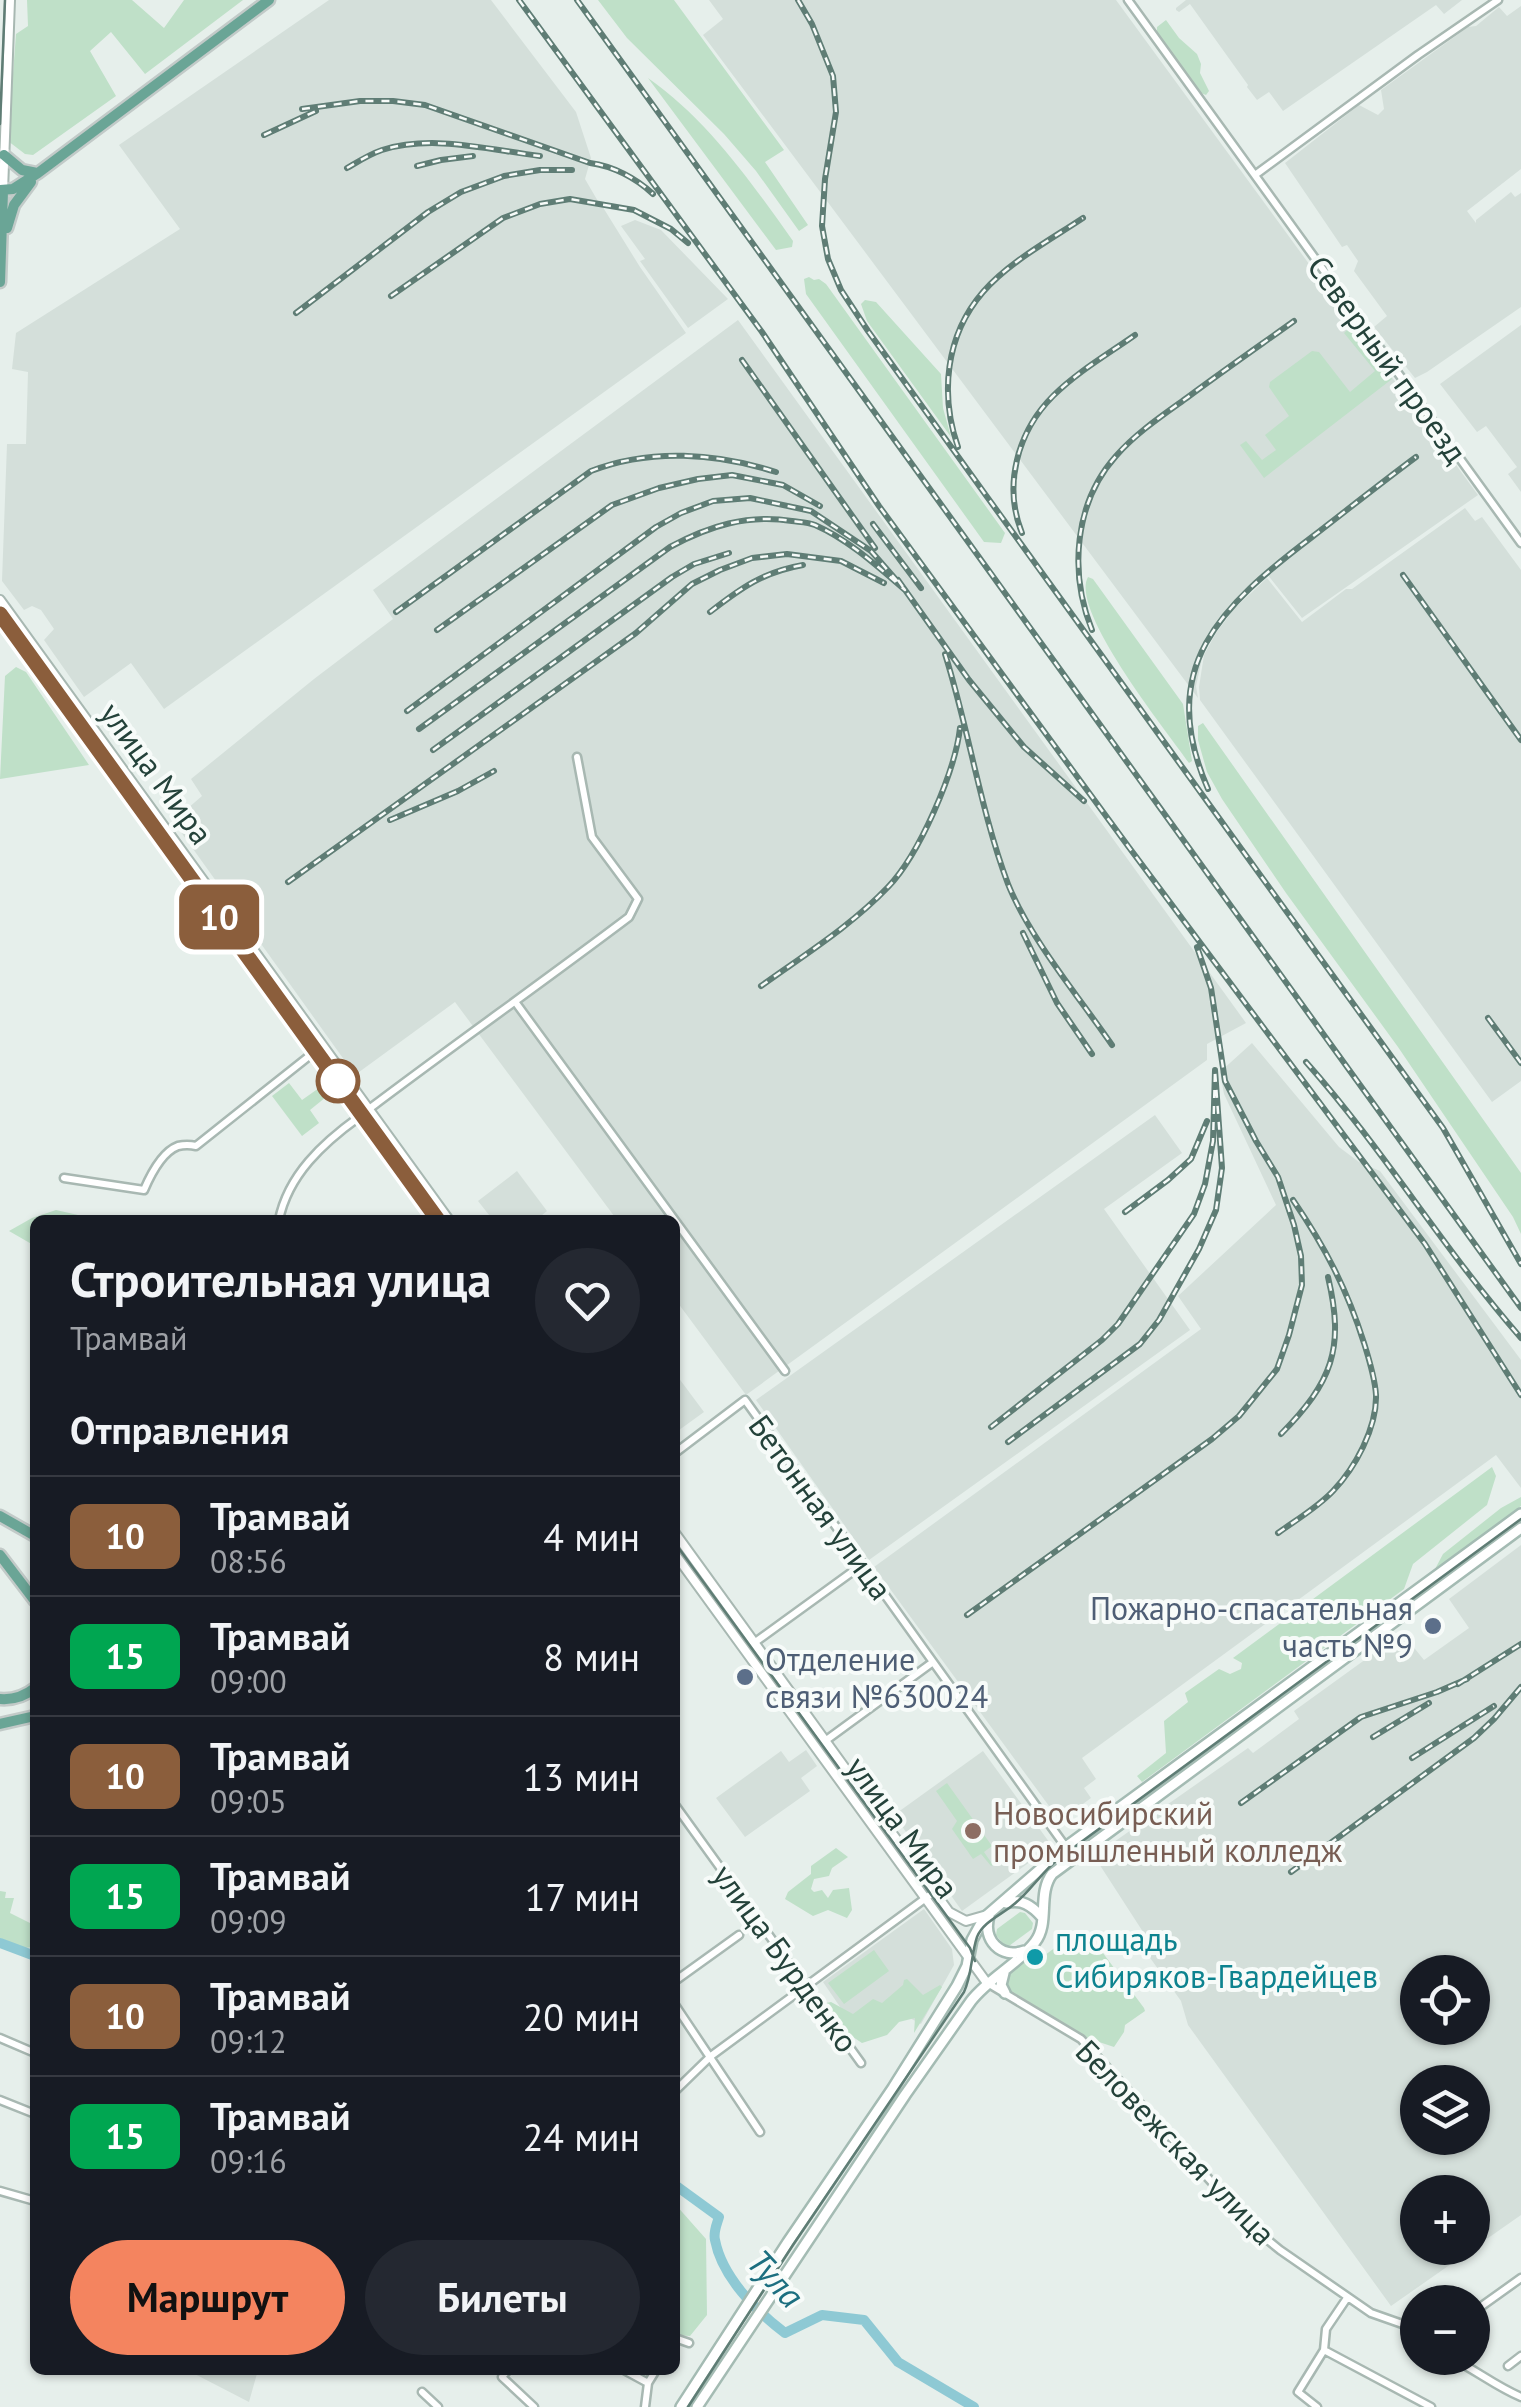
<!DOCTYPE html>
<html lang="ru">
<meta charset="utf-8">
<style>
:root{--surface:#171b24;--page:#242831;--text:#f1f3f6;--muted:#9ea1a6;--line:#363941;--accent:#f4845f}
body{margin:0;font-family:"PT Sans",sans-serif;background:var(--page);color:var(--text);height:100vh;display:flex;flex-direction:column;font-size:38px;white-space:nowrap}
*{box-sizing:border-box;margin:0}
p{font-size:32px;color:var(--muted)}
.icon{flex:none;width:55px;height:55px;fill:none;stroke:currentColor;stroke-width:2;stroke-linecap:round;stroke-linejoin:round}
.map{position:relative;flex:1;overflow:hidden}
.panel{position:absolute;left:30px;top:1215px;width:650px;height:1160px;display:flex;flex-direction:column;background:var(--surface);border-radius:15px;box-shadow:0 2px 8px #0004}
.panel>*{flex:none}
.badge{padding:0 20px;border-radius:15px;font-size:35px;line-height:65px}
.fabs{position:absolute;left:1400px;top:1955px;display:grid;gap:20px}
.fabs a{display:grid;place-items:center;width:90px;height:90px;border-radius:50%;background:var(--surface);box-shadow:0 2px 8px #0004;font-size:50px}
.map>.badge{position:absolute;translate:-50% -50%;box-shadow:0 0 0 5px #fff}
h2{padding:0 40px;font-size:38px;line-height:90px}
.round{display:grid;place-items:center;flex:none;width:105px;height:105px;border-radius:52px;background:var(--page)}
.head{display:flex;align-items:center;justify-content:space-between;height:170px;padding:0 40px}
h1{font-size:48px;font-weight:800;line-height:75px}
.primary-button{display:flex;gap:20px;margin-top:auto;padding:20px 40px}
.primary-button a{flex:1;height:115px;border-radius:60px;background:var(--accent);color:#111;font-size:40px;font-weight:800;line-height:115px;text-align:center}
.primary-button a+a{background:var(--page);color:var(--text)}
ul{padding:0;list-style:none}
li{display:flex;align-items:center;gap:30px;height:120px;padding:0 40px;border-top:2px solid var(--line)}
li div{flex:1}
li b{display:block;font-size:38px}
li em{font-style:normal}
li .badge{min-width:110px;font-weight:700;text-align:center}
.map>svg:first-child{display:block}
.built{fill:#d4dfda;fill-rule:evenodd}
.green{fill:#bfe0c8}
.lines{fill:none;stroke-linecap:round;stroke-linejoin:round}
.river{stroke:#8ec9d4;stroke-width:10}
.minor-casing{stroke:#a8b8b2;stroke-width:11}
.tertiary-casing{stroke:#a8b8b2;stroke-width:12}
.secondary-casing{stroke:#a4bbb3;stroke-width:14}
.primary-casing{stroke:#c2cac8;stroke-width:15}
.minor{stroke:#fff;stroke-width:6}
.tertiary{stroke:#fff;stroke-width:8}
.secondary{stroke:#fff;stroke-width:9}
.primary{stroke:#6aa596;stroke-width:10}
.tram{stroke:#5f7d75;stroke-width:2.5}
.rail-casing{stroke:#5f7d75;stroke-width:6}
.rail{stroke:#f7fbf9;stroke-width:2.5;stroke-dasharray:8;stroke-linecap:butt}
.line-casing{stroke:#fff;stroke-width:22}
.line{stroke:#8b5e3c;stroke-width:15}
.stop-dot{fill:#fff;stroke:#8b5e3c;stroke-width:5}
.service-dot{fill:#5c6f8a;stroke:#f7fbf9;stroke-width:4}
.education-dot{fill:#8d6e63;stroke:#f7fbf9;stroke-width:4}
.culture-dot{fill:#0f9aa8;stroke:#f7fbf9;stroke-width:4}
.labels{text-anchor:middle;dominant-baseline:central;stroke-width:8;stroke-linejoin:round;paint-order:stroke}
.street-label{font-size:32px;fill:#24423a;stroke:#f7fbf9}
.service-label{font-size:32px;fill:#4e5e75;stroke:#f7fbf9;text-anchor:end}
.education-label{font-size:32px;fill:#785e54;stroke:#f7fbf9;text-anchor:start}
.culture-label{font-size:32px;fill:#0d838f;stroke:#f7fbf9;text-anchor:start}
.water-label{font-size:35px;font-style:italic;fill:#1c6f80;stroke:#f7fbf9}
</style>
<div class="map">
<svg width="1521" height="2407" viewBox="0 0 1521 2407">
<rect width="100%" height="100%" fill="#e6efeb"/>
<path class="built" d="M329,0H491L576,112L591,158L585,179L599,203L604,204V209L640,267L686,333L164,709L131,663L84,697L44,640L54,629L41,610L32,606L24,610L2,581L7,444H26L28,372L12,369L16,333L180,229L119,145Z
M709,0H1116L1478,495L1302,618L1267,574L1232,607L1215,630L1203,654L1196,686L1198,698L703,35L723,19Z
M1186,0H1462L1444,14L1436,5L1283,111L1269,92L1257,100L1247,87L1248,85L1190,4L1179,12L1176,10V8Z
M1521,6V169L1467,211L1476,223V220L1511,192L1515,197L1521,193V307L1427,372L1415,378L1374,327L1387,316L1354,271L1358,261L1347,245L1342,247L1285,163L1359,105L1378,115L1384,109L1381,90L1468,27L1476,26L1499,7L1507,16Z
M635,220L661,230L728,299L688,328L640,261L645,259L621,226Z
M738,320L1246,1023L1207,1044V1060L746,1395L675,1299V1220H617L455,1002L355,1075L173,821L202,796L191,779L314,679L393,619L373,590Z
M1521,325V492L1508,474L1517,467L1486,426L1477,432L1440,384Z
M1465,508L1475,521L1482,517L1521,570V1081L1492,1102L1200,700L1199,687L1204,655L1216,633L1234,609L1267,578L1302,622L1346,589H1352Z
M1252,1043L1339,1147L1359,1162L1380,1171L1521,1360V1488L1496,1455L1082,1758L1096,1779L1084,1788L1091,1798L1060,1821L874,1567L1201,1329L1178,1296L1276,1205L1224,1094L1220,1072Z
M1155,1115L1182,1153L1104,1209L1190,1330L869,1560L756,1400Z
M517,1171L547,1211L536,1220H493L478,1201Z
M675,1373L704,1412L675,1433Z
M1521,1545V2215L1391,2306L1188,2025L1181,2001L1138,1941L1145,1935L1094,1856L1248,1748L1253,1753L1299,1719L1294,1711L1402,1633L1424,1660L1469,1628L1449,1599ZM1418,1972H1472V2028H1418ZM1472,2082V2138H1418V2082ZM1418,2192H1472V2248H1418Z
M806,1750L817,1766L801,1778L810,1791L745,1837L716,1798L781,1751L789,1762Z
M983,1751L1052,1846L962,1911L894,1815Z
M924,1909L952,1949L954,1965L921,2024L906,2016L849,2020L823,1982Z
M187,2370H258L249,2402Z"/>
<path class="green" d="M27,0H132L164,28L184,0H243L145,74L111,32L90,51L116,96L33,155L25,154L8,141L16,34L28,26Z
M598,0H674L784,150L765,162L808,225L799,231L756,171L724,134L627,38Z
M1166,20L1179,38L1197,54L1201,64L1200,73L1209,91L1206,95L1201,93L1157,33V27Z
M648,78C708,120 751,182 793,241L792,247L776,250Z
M809,277L814,280L819,279L826,284L1005,533L1001,543L984,542L806,294L804,279Z
M865,300L876,302L941,374L943,408L951,437L867,321L861,304Z
M1354,324L1386,367L1392,379L1264,478L1240,445L1246,441L1262,460L1276,450L1265,435L1289,416L1269,387L1270,382L1312,351L1319,352L1350,392L1375,371L1344,333Z
M1088,577L1093,579L1183,704L1192,761L1189,763C1168,733 1069,610 1088,577Z
M16,667L26,672L89,765L0,779L5,676Z
M1203,723L1521,1173V1234L1513,1217L1398,1047L1286,893L1222,799L1207,772L1198,740V726Z
M289,1083L302,1100L319,1088L326,1097L310,1110L319,1123L302,1136L272,1096Z
M56,1210L100,1220H35V1246L9,1231L32,1218Z
M1492,1467L1496,1476L1487,1505L1413,1564L1404,1589L1142,1782L1137,1776L1166,1753L1164,1721L1188,1702L1185,1693L1219,1669L1230,1674L1241,1669L1242,1663L1233,1658Z
M1521,1497V1506L1434,1571L1443,1554L1501,1508Z
M947,1783L992,1846L984,1852L993,1865L991,1866L981,1854L973,1859L952,1829L957,1821L936,1791Z
M836,1848L848,1857L832,1868L829,1876L814,1879L811,1889L814,1892L822,1890L828,1898L833,1890L849,1888L852,1910L847,1918L828,1910L813,1916L785,1899L788,1892L811,1874V1866Z
M0,1891L6,1892L5,1898H14L10,1913L30,1923H35V1947L23,1948L0,1938Z
M1020,1912L1025,1913L1033,1923L1032,1929L1009,1946L1004,1945L996,1935L997,1929Z
M1078,1931L1088,1933L1144,2008L1145,2011L1125,2025L1124,2032L1114,2047L1081,2036L1007,1992L1003,1983L1005,1977L1033,1955H1045Z
M874,1950L889,1971L844,2004L828,1983Z
M907,1979L923,1995L940,1985L942,1987L914,2033L915,2018L899,2022L887,2035L862,2043L841,2029L826,2003L831,2002L853,2014L873,1999L882,2003L903,1985L904,1980Z
M675,2204L706,2239L707,2315L690,2336L675,2335Z"/>
<g class="lines">
<path class="river" d="M0,1943L35,1956
M675,2185L719,2217C717,2224 713,2232 715,2240C722,2277 756,2311 785,2333L822,2315L864,2320L898,2362L974,2407"/>
<defs>
<path id="minor" d="M1128,0L1521,543
M1255,175L1418,55L1498,0
M516,1003L785,1371
M369,1109C455,1044 543,982 629,917L638,899L592,837L577,757
M64,1178L144,1190C150,1176 162,1152 178,1146C183,1145 191,1145 196,1146L313,1053
M279,1220C288,1175 323,1143 359,1117
M675,1453L745,1400L1073,1857
M754,1643L863,1564
M825,1741L933,1662
M675,1805L861,2063
M675,1981L739,1935
M989,1984L1081,2039L1229,2201L1264,2237L1280,2250L1371,2313L1408,2326L1418,2327
M675,2005L760,2132
M0,2038L35,2053
M675,2091L711,2056L934,1892
M0,2100L35,2114
M0,2191L35,2201
M1472,2313L1521,2278
M675,2338L689,2343
M1324,2350L1431,2407
M1451,2358C1476,2370 1495,2386 1521,2397
M1508,2366L1521,2356
M508,2370L502,2377L534,2407
M624,2370L648,2383
M422,2392L438,2407
M645,2407L648,2383L656,2370
M1317,2407L1298,2392L1324,2350L1326,2329L1347,2298"/>
<path id="tertiary" d="M3,191L10,0
M0,600L449,1220
M0,620L433,1220
M675,1533L949,1912L966,1921L987,1915
M675,1554L987,1983"/>
<path id="secondary" d="M1006,1903C1021,1898 1032,1906 1042,1917
M989,1916C982,1940 1001,1959 1024,1951
M1004,1973L1001,1985L1005,1993
M681,2407L788,2242L893,2088L957,1986L967,1966L972,1940L984,1918L1066,1847L1521,1514
M697,2407L905,2095L971,2001C989,1978 1017,1965 1035,1942C1050,1923 1037,1894 1052,1874L1521,1528"/>
<path id="primary" d="M4,155L22,170L37,173
M0,190L13,189L38,173L269,0
M7,228L14,205L31,182
M0,282L3,191
M0,1516L35,1536
M0,1555L35,1601
M0,1699C13,1700 25,1696 35,1688
M0,1724L35,1716"/>
</defs>
<use href="#minor" class="minor-casing"/>
<use href="#tertiary" class="tertiary-casing"/>
<use href="#secondary" class="secondary-casing"/>
<use href="#primary" class="primary-casing"/>
<use href="#minor" class="minor"/>
<use href="#tertiary" class="tertiary"/>
<use href="#secondary" class="secondary"/>
<use href="#primary" class="primary"/>
<path class="tram" d="M0,124L5,0
M0,609L441,1220
M675,1543L970,1948L975,1961
M688,2407L793,2245L964,1992C972,1975 971,1955 977,1937C983,1922 1001,1915 1013,1905C1029,1893 1041,1873 1058,1859L1521,1519"/>
<defs>
<path id="rail" d="M519,0L762,332L879,506L1128,846L1425,1244L1521,1395
M577,0L1521,1308
M798,0L812,24L833,76L836,112L825,179L822,226L828,259L841,290L868,331L985,494L1443,1128L1521,1264
M302,109L360,101H393L425,105L590,163C613,166 636,178 653,194
M264,135L316,111
M417,166L441,160L473,156
M347,168C359,161 370,154 382,150C433,134 490,150 540,156
M391,296L503,218L540,204L570,199L634,210L671,229L688,243
M296,313L428,212L461,192L504,176L540,170H572
M742,360L875,548
M958,447C940,395 945,336 983,292C1009,262 1050,240 1083,218
M873,524L921,588
M1022,533C1003,486 1017,432 1053,396C1077,372 1108,354 1135,335
M1403,575L1521,740
M898,580L969,680L1024,747L1084,801
M396,612L591,471C650,448 717,453 776,472
M710,612C741,588 763,572 803,565
M437,630L612,505L659,488L698,479L732,475L783,485L820,506
M1092,630C1069,573 1074,503 1116,456C1136,433 1163,415 1188,397C1223,371 1259,346 1294,321
M945,654C969,730 980,809 1008,884C1029,937 1079,997 1112,1045
M407,711L656,527L681,513L713,501L750,498L811,511L871,551L905,590C877,566 849,540 815,525C808,522 799,522 792,521C747,514 709,526 670,547L419,729
M433,750L672,577L694,564L729,553
M1208,789C1155,667 1221,606 1312,537C1347,510 1381,483 1416,457
M390,820L458,791L494,771
M288,882L636,633L692,584L720,570L752,558L787,554L841,561L884,583
M1023,933L1057,1003L1092,1054
M761,986C804,955 851,926 888,887C919,855 955,772 960,728
M1488,1018L1521,1063
M1306,1062C1384,1150 1444,1250 1521,1338
M1125,1212L1168,1180L1191,1159L1207,1121
M991,1427L1102,1340L1118,1324L1194,1214L1205,1184L1213,1141L1215,1070L1222,1168L1216,1210L1199,1249L1159,1320L1140,1344L1008,1442
M1281,1434C1332,1382 1345,1349 1328,1277
M1278,1533C1296,1520 1318,1507 1333,1491C1355,1468 1377,1428 1376,1395C1375,1378 1369,1359 1364,1343C1347,1289 1325,1247 1293,1200
M967,1615L1212,1439L1239,1416L1277,1369L1289,1335L1302,1285L1301,1256L1294,1225L1278,1177L1256,1141L1225,1081L1211,988L1197,947
M1458,1684L1521,1644
M1373,1737L1429,1703
M1412,1758L1494,1706
M1241,1803L1361,1717L1437,1692L1467,1679
M1291,1872L1474,1738L1494,1719L1521,1687"/>
</defs>
<use href="#rail" class="rail-casing"/>
<use href="#rail" class="rail"/>
</g>
<g class="lines">
<defs>
<path id="line" d="M0,614L438,1220"/>
</defs>
<use href="#line" class="line-casing"/>
<use href="#line" class="line"/>
</g>
<circle class="stop-dot" cx="338" cy="1081" r="20"/>
<g class="service-dot">
<circle cx="1433" cy="1626" r="10"/>
<circle cx="745" cy="1677" r="10"/>
</g>
<circle class="education-dot" cx="973" cy="1831" r="10"/>
<circle class="culture-dot" cx="1035" cy="1957" r="10"/>
<g class="labels">
<g class="street-label">
<text transform="translate(1388 359) rotate(54)">Северный проезд</text>
<text transform="translate(157 773) rotate(54)">улица Мира</text>
<text transform="translate(821 1507) rotate(54)">Бетонная улица</text>
<text transform="translate(903 1827) rotate(54)">улица Мира</text>
<text transform="translate(786 1958) rotate(54)">улица Бурденко</text>
<text transform="translate(1176 2142) rotate(46)">Беловежская улица</text>
</g>
<g class="service-label">
<text x="1413" y="1608">Пожарно-спасательная<tspan x="1413" dy="37">часть №9</tspan></text>
<text x="765" y="1659" text-anchor="start">Отделение<tspan x="765" dy="37">связи №630024</tspan></text>
</g>
<g class="education-label">
<text x="993" y="1813">Новосибирский<tspan x="993" dy="37">промышленный колледж</tspan></text>
</g>
<g class="culture-label">
<text x="1055" y="1939">площадь<tspan x="1055" dy="37">Сибиряков-Гвардейцев</tspan></text>
</g>
<g class="water-label">
<text transform="translate(776 2278) rotate(47)">Тула</text>
</g>
</g>
</svg>
<div class="fabs">
<a><svg class="icon" aria-label="locate" viewBox="0 0 24 24"><circle cx="12" cy="12" r="6"/><path d="M12 2v4M12 18v4M2 12h4M18 12h4"/></svg></a>
<a><svg class="icon" aria-label="layers" viewBox="0 0 24 24"><path d="M12 4l9 5-9 5-9-5zM3 14l9 5 9-5"/></svg></a>
<a>+</a>
<a>−</a>
</div>
<b class="badge" style="left:219px;top:917px;background:#8b5e3c;color:#fff">10</b>
<section class="panel">
<div class="head"><div><h1>Строительная улица</h1><p>Трамвай</p></div><a class="round"><svg class="icon" aria-label="heart" viewBox="0 0 24 24"><path d="M12 20l-8-8c-3-5 5-10 8-4 3-6 11-1 8 4z"/></svg></a></div>
<h2>Отправления</h2>
<ul>
<li><span class="badge" style="background:#8b5e3c;color:#fff">10</span><div><b>Трамвай</b><p>08:56</p></div><em>4 мин</em></li>
<li><span class="badge" style="background:#00a651;color:#fff">15</span><div><b>Трамвай</b><p>09:00</p></div><em>8 мин</em></li>
<li><span class="badge" style="background:#8b5e3c;color:#fff">10</span><div><b>Трамвай</b><p>09:05</p></div><em>13 мин</em></li>
<li><span class="badge" style="background:#00a651;color:#fff">15</span><div><b>Трамвай</b><p>09:09</p></div><em>17 мин</em></li>
<li><span class="badge" style="background:#8b5e3c;color:#fff">10</span><div><b>Трамвай</b><p>09:12</p></div><em>20 мин</em></li>
<li><span class="badge" style="background:#00a651;color:#fff">15</span><div><b>Трамвай</b><p>09:16</p></div><em>24 мин</em></li>
</ul>
<div class="primary-button"><a>Маршрут</a><a>Билеты</a></div>
</section>
</div>
